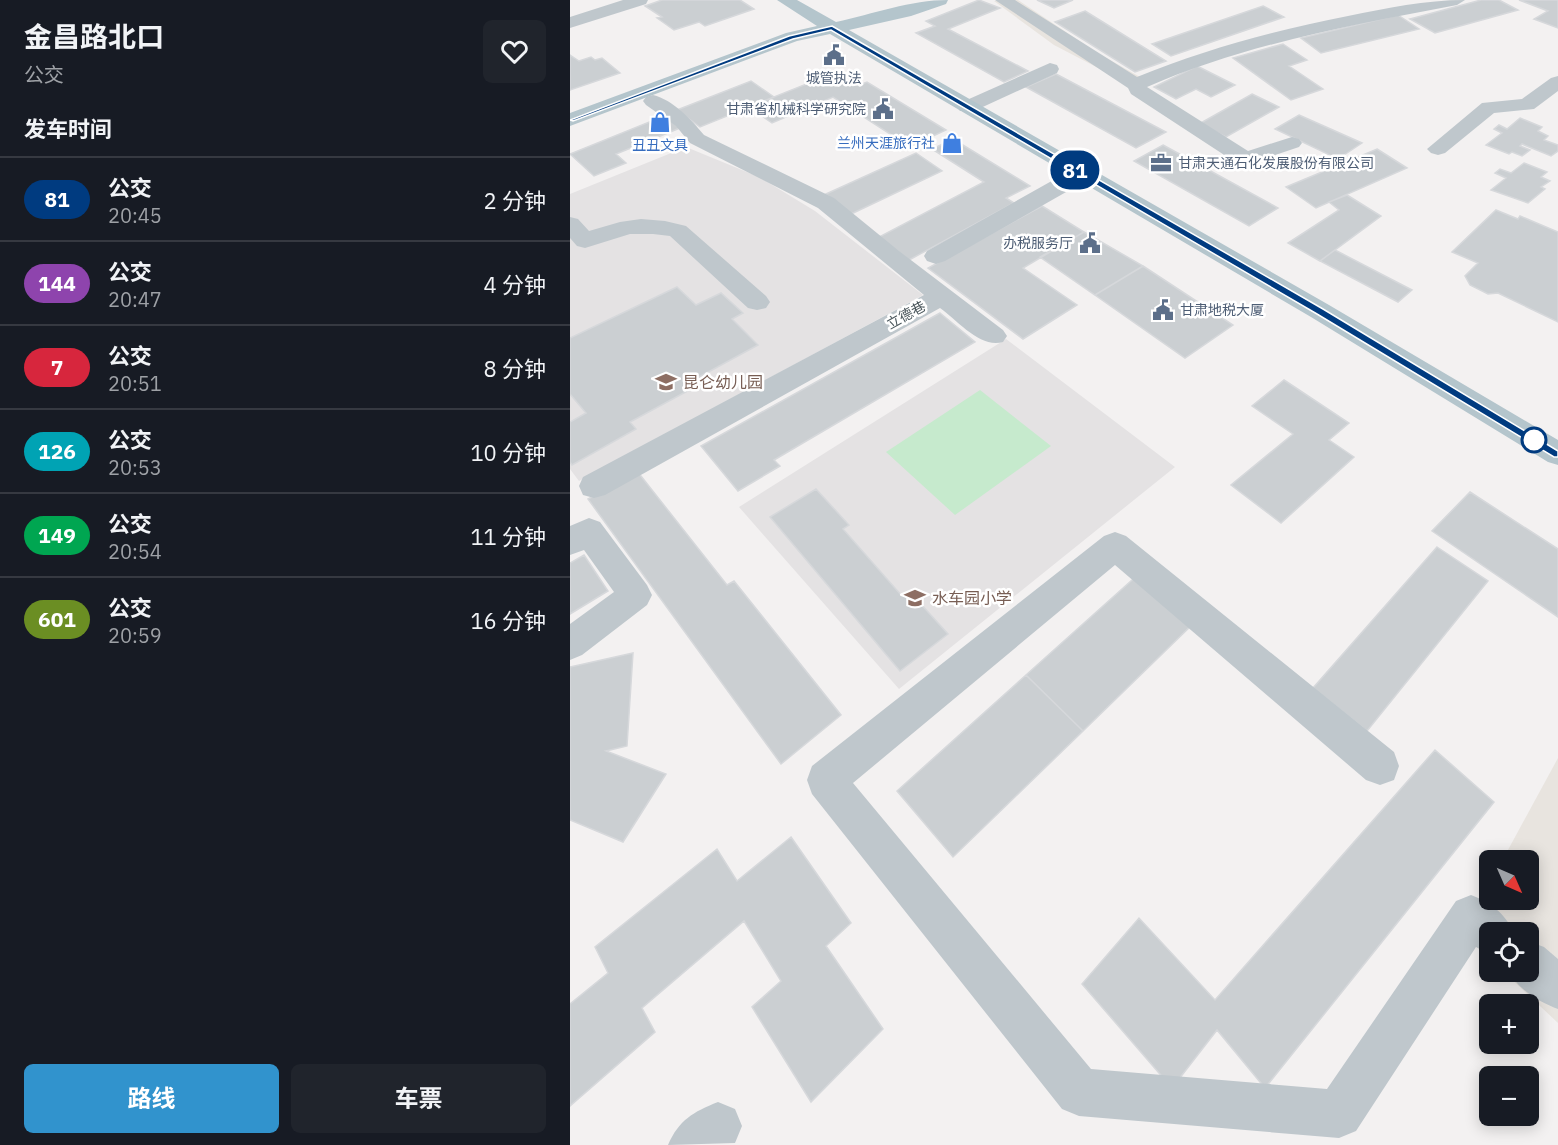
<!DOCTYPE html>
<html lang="zh">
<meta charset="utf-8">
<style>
:root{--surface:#171b24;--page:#20242c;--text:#f1f3f6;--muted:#9ea1a6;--line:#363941;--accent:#3193cd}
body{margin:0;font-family:"IBM Plex Sans","Noto Sans SC",sans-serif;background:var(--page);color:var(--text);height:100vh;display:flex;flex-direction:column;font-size:22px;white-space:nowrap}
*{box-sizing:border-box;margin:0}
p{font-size:20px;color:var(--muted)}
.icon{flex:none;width:33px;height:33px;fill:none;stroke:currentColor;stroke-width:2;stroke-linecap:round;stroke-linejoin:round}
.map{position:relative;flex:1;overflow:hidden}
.side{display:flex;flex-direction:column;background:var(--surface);width:570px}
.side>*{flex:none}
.badge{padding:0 12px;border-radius:20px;font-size:21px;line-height:39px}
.needle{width:39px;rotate:135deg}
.controls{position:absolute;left:909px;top:850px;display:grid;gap:12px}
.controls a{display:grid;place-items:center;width:60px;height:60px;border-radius:9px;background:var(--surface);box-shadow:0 3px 15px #0003;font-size:30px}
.map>.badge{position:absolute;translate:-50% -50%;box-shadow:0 0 0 3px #fff}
h2{padding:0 24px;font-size:22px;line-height:54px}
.round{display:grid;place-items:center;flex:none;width:63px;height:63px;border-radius:9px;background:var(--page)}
.head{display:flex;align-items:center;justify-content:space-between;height:102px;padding:0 24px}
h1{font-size:28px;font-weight:700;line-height:45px}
.action{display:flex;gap:12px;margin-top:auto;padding:12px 24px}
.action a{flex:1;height:69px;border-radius:9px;background:var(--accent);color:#fff;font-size:24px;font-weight:700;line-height:69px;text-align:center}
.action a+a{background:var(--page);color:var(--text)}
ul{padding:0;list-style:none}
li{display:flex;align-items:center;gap:18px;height:84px;padding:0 24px;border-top:2px solid var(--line)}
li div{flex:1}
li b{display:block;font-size:22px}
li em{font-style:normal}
li .badge{min-width:66px;font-weight:700;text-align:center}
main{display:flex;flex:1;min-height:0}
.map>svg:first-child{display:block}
.commercial{fill:#e8e4df}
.education{fill:#e4e2e3}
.green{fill:#c6eacd}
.building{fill:#cbcfd2;stroke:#d6d8db;stroke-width:1.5}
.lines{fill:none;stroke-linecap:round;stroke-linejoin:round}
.minor{fill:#bfc7cc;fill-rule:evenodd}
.major{fill:#b4c5cc;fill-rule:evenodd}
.line{fill:#003b80;stroke:#fff;stroke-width:1.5}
.stop-dot{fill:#fff;stroke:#003b80;stroke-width:3}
.labels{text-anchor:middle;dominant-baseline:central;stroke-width:5;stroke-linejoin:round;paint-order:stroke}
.far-service-label{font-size:14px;fill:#4e5e75;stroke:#fff;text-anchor:end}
.far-shop-label{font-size:14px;fill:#366cbe;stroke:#fff;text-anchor:end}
.far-street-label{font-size:14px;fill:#4b575c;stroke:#fff}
.education-label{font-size:16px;fill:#785e54;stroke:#fff;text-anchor:start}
</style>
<main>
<section class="side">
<div class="head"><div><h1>金昌路北口</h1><p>公交</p></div><a class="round"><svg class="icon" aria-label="heart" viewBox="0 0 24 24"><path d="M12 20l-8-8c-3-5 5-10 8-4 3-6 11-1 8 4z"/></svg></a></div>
<h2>发车时间</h2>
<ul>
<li><span class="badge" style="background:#003b80;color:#fff">81</span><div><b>公交</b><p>20:45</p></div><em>2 分钟</em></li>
<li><span class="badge" style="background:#8e44ad;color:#fff">144</span><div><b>公交</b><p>20:47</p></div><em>4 分钟</em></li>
<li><span class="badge" style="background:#d7263d;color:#fff">7</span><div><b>公交</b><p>20:51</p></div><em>8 分钟</em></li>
<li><span class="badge" style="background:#00a3b4;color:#fff">126</span><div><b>公交</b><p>20:53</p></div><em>10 分钟</em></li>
<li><span class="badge" style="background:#00a651;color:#fff">149</span><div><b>公交</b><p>20:54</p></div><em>11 分钟</em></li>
<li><span class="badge" style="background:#6b8e23;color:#fff">601</span><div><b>公交</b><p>20:59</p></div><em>16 分钟</em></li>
</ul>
<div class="action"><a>路线</a><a>车票</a></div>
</section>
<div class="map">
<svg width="988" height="1145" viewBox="0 0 988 1145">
<rect width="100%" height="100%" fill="#f3f1f1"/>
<path class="commercial" d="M448,0L526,52L570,77L555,82L484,45L424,1Z
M988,758V1023L934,972H958V933H920L919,959L892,933L919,883L920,900H958V861H932Z"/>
<path class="education" d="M116,147L189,177L245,211L353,295L9,481L0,469V194Z
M436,339L605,467L329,689L169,507Z"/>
<path class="green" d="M410,390L481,446L385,515L316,452Z"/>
<path class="building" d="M92,0H170L184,9L135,26L129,22L104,30L87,18L92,17L75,6Z
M409,0L430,8L378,29L458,71L434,82L346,33L365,26L356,21Z
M467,0H503L484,8Z
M911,0H929L948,10L865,33L840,19Z
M949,0H988V28L964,19L978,11Z
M693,6L714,17L601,56L582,44Z
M515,11L596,61L565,72L485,22Z
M828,15L849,29L751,53L731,38Z
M713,44L737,60L719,66L753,89L721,100L663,58Z
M0,55L9,61L21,57L25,60L32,58L50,73L0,90Z
M627,66L665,85L641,97L626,89L606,99L584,87Z
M269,71L292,84L297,82L376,130L340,147L263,97L202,123L179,107Z
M486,74L596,132L566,148L456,87Z
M181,81L204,97L130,127L107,110Z
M682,94L709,107L656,137L629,124Z
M729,115L792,143L768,159L705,129Z
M94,116L110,128L46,154L56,163L24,176L0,154Z
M950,118L972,127L968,131L978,136L974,140L988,145V151L981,156L952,144L950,146L960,150L952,156L942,152L939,154L916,145L932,133L924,129L929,125L937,129Z
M383,139L460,186L436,198L444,203L339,260L309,237L414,182L362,149Z
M593,145L708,208L679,226L564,161Z
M807,149L837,168L746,208L716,187Z
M346,153L372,171L281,214L256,194Z
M954,163L977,172L971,177L980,181L971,187L975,189L958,203L921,190L936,178L925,173L930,169L941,173Z
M777,195L811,216L750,261L718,243L769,210L759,202Z
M472,206L514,232L453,268L507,305L453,339L358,268Z
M926,210L948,219L950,216L988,232V322L928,293L918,294L900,285L895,276L908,263L882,252Z
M514,232L573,266L525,295L470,257Z
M765,250L842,290L828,302L750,261Z
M573,266L663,325L615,358L525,295Z
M107,287L126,305L151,293L173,313L162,319L188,345L118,383L123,388L60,422L66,429L2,465L0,462V422L16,413L0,394V338Z
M370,313L405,342L204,460L210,466L168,491L131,446Z
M714,380L779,423L759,440L784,457L711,523L661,485L723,434L682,406Z
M67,471L157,585L164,581L271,715L211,764L18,499Z
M246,489L279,525L273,529L332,596L339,591L378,634L330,671L200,517Z
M900,492L988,549V617L862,531Z
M867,547L918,581L797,731L743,688Z
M14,555L38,591L0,614V563Z
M571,572L628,619L513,731L456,675Z
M63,653L57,746L36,751L96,774L53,842L0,820V667Z
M456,675L513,731L383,857L327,791Z
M865,750L924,802L695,1088L647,1030L602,1088L512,984L569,918L645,1000Z
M221,837L281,923L256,946L313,1029L241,1102L182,1007L211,981L174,921L72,1008L85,1032L0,1106V1004L38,973L25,947L147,849L167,881Z"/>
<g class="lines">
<path class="minor" d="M53,0H78L76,4L0,28V17Z
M425,0H445L567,77C635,49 706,30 778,16C817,8 855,0 895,0L887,5C781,25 676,44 577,87L678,151L722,137L729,139L732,143L729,147L676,165L668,164L561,94L558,88Z
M480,63L487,65L489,69L487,73L404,111H390L387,107L390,103Z
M988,76V91L964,109L924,113L875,153L868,155L861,153L857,149L912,103L952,99L981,78Z
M83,95C103,100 121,119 134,135L264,198L329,251L433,330L437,336L433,342C411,349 388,321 370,308L35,495L24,498L13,495L9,486L13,477L354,295L248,208L120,143L106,126L76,105L73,101L76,97Z
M511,167L519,169L522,174L519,179L375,261L366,264L357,261L354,256L357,251L503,169Z
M0,217L8,219L19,231L50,222L71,219L95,221L116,226L196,296L200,302L196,308L187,310L178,308L100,236L83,234H60L15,248L7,246L0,238Z
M19,518L30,522L77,585L82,595L77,605L12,655L0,660V624L44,592L14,550L0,555V526Z
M545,532L556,536L824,752L829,766L824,780L810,785L796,780L545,565L283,783L521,1069L757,1089L886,901L901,895C921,903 935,913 944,933H920V954L906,947L786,1131L769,1138L509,1116L492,1109L242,794L237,780L242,766L534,536Z
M958,941L974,947L988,959V1009C971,1003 947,989 940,972H958Z
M148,1102L165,1109L172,1126L165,1143L98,1145C109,1120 123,1112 148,1102Z"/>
<path class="major" d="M207,0H227L266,22C303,14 341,0 378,0L376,4L341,16L279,30L759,305L988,440V465L978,462L741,317L260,34L227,41L0,126V113L216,33L247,26Z"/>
</g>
<path class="line" d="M262,26L753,309L988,451V457H984L747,314L261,30L223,39L3,121L0,120L219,36Z"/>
<defs>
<symbol id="civic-bare" viewBox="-9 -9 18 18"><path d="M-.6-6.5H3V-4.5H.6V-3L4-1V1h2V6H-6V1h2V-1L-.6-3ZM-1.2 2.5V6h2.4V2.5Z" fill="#5c6f8a" stroke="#fff" stroke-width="2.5" paint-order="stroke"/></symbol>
<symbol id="shop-bare" viewBox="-9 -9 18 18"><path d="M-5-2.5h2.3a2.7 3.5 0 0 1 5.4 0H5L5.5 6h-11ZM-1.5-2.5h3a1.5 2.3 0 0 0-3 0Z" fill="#3f7fe0" stroke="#fff" stroke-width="2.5" paint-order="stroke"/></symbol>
<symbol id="office-bare" viewBox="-9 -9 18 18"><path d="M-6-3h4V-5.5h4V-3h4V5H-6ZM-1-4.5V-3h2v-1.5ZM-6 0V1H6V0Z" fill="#5c6f8a" stroke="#fff" stroke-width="2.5" paint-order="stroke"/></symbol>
<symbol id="school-bare" viewBox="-9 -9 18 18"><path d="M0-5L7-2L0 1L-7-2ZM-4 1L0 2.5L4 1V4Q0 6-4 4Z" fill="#8d6e63" stroke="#fff" stroke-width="2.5" paint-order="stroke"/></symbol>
</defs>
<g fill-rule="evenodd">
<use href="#civic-bare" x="249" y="40" width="30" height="30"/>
<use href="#civic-bare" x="298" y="94" width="30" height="30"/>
<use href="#shop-bare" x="75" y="107" width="30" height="30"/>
<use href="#shop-bare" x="367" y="128" width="30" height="30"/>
<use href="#office-bare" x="576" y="148" width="30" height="30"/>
<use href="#civic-bare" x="505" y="228" width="30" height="30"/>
<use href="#civic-bare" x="578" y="295" width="30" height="30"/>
<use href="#school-bare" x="81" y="367" width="30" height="30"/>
<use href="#school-bare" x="330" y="583" width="30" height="30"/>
</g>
<circle class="stop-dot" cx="964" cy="440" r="12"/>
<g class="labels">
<g class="far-service-label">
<text x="264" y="78" text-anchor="middle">城管执法</text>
<text x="296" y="109">甘肃省机械科学研究院</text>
<text x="608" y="163" text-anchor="start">甘肃天通石化发展股份有限公司</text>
<text x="503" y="243">办税服务厅</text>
<text x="610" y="310" text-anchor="start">甘肃地税大厦</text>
</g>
<g class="far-shop-label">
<text x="365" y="143">兰州天涯旅行社</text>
<text x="90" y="145" text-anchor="middle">丑丑文具</text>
</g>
<g class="far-street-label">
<text transform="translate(336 315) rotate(-29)">立德巷</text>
</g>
<g class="education-label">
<text x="113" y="382">昆仑幼儿园</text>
<text x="362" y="598">水车园小学</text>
</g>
</g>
</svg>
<div class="controls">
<a><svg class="needle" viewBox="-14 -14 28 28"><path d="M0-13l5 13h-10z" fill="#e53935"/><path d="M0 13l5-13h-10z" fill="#9ea1a6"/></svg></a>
<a><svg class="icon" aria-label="locate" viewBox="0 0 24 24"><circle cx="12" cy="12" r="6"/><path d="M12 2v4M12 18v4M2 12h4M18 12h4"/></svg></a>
<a>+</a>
<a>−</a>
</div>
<b class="badge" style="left:505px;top:170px;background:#003b80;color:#fff">81</b>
</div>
</main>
